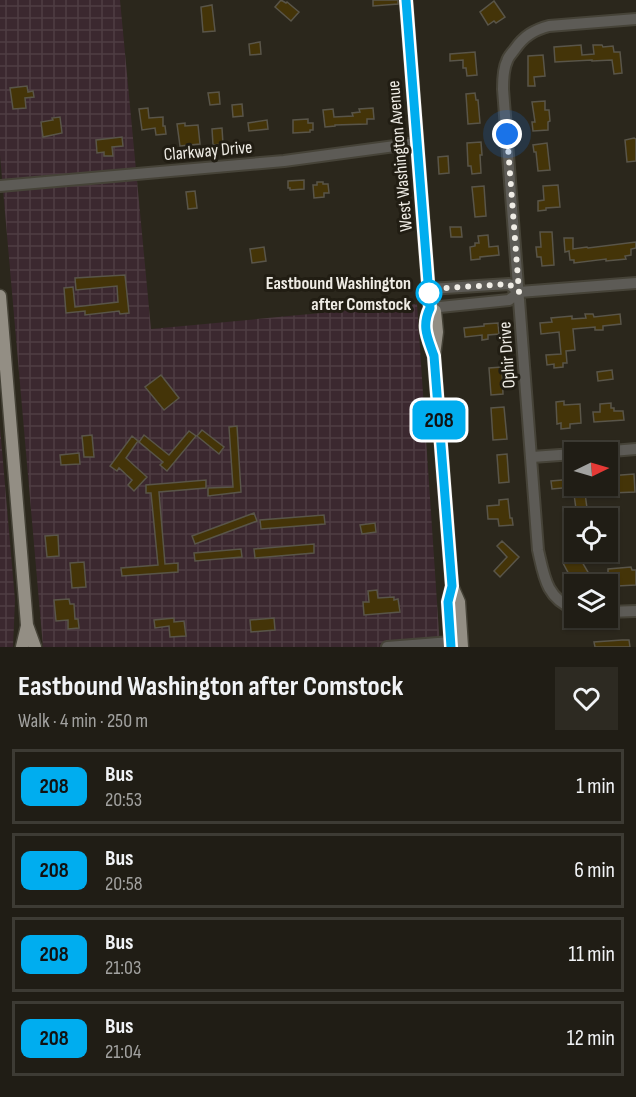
<!DOCTYPE html>
<meta charset="utf-8">
<style>
:root{--surface:#201d15;--page:#2d2a22;--text:#f1f3f6;--muted:#a2a2a0;--line:#3d3b34}
body{margin:0;font-family:"Sofia Sans Condensed",sans-serif;background:var(--page);color:var(--text);height:100vh;display:flex;flex-direction:column;font-size:22px;white-space:nowrap}
*{box-sizing:border-box;margin:0}
p{font-size:20px;color:var(--muted)}
.icon{flex:none;width:33px;height:33px;fill:none;stroke:currentColor;stroke-width:2;stroke-linecap:round;stroke-linejoin:round}
.map{position:relative;height:647px;overflow:hidden}
.drawer{display:flex;flex-direction:column;background:var(--surface);flex:1}
.drawer>*{flex:none}
.badge{padding:0 12px;border-radius:9px;font-size:21px;line-height:39px}
.needle{width:39px;rotate:85deg}
.buttons{position:absolute;left:564px;top:442px;display:grid;gap:12px}
.buttons a{display:grid;place-items:center;width:54px;height:54px;border-radius:0px;background:var(--surface);box-shadow:0 2px 4px #0004,0 0 0 2px var(--line);font-size:30px}
.you{position:absolute;width:30px;height:30px;margin:-15px;border:4px solid #fff;border-radius:50%;background:#1a73e8;box-shadow:0 0 0 9px #1a73e833}
.map>.badge{position:absolute;translate:-50% -50%;box-shadow:0 0 0 3px #fff}
.round{display:grid;place-items:center;flex:none;width:63px;height:63px;border-radius:0px;background:var(--page)}
.overview{display:flex;align-items:center;justify-content:space-between;height:102px;padding:0 18px}
h1{font-size:28px;font-weight:700;line-height:45px}
ul{padding:0;list-style:none}
li{display:flex;align-items:center;gap:18px;height:75px;margin:0 12px 9px;padding:0 6px;border:3px solid var(--line);border-radius:0px}
li div{flex:1}
li b{display:block;font-size:22px}
li em{font-style:normal}
li .badge{min-width:66px;font-weight:700;text-align:center}
.map>svg:first-child{display:block}
.industrial{fill:url(#industrial-grid)}
.building{fill:#443408;stroke:#595549;stroke-width:1.5}
.lines{fill:none;stroke-linecap:round;stroke-linejoin:round}
.minor-casing{stroke:#464338;stroke-width:14}
.major-casing{stroke:#464338;stroke-width:15}
.minor{stroke:#5d5b56;stroke-width:10}
.major{stroke:#938e84;stroke-width:12}
.line-casing{stroke:#fff;stroke-width:14}
.line{stroke:#00adef;stroke-width:9}
.walk{stroke:#efece5;stroke-width:6;stroke-dasharray:0 10.8}
.stop-dot{fill:#fff;stroke:#00adef;stroke-width:3}
.labels{text-anchor:middle;dominant-baseline:central;stroke-width:6;stroke-linejoin:round;paint-order:stroke}
.street-label{font-size:18px;fill:#efece5;stroke:#211d13}
.stop-label{font-size:18px;font-weight:bold;fill:#efece5;stroke:#211d13;text-anchor:end}
</style>
<div class="map">
<svg width="636" height="647" viewBox="0 0 636 647">
<defs>
<pattern id="industrial-grid" width="8" height="8" patternUnits="userSpaceOnUse" patternTransform="scale(1.5)"><rect width="8" height="8" fill="#3b282f"/><path d="M0 4h8M4 0v8" fill="none" stroke="#4e3d43"/></pattern>
</defs>
<rect width="100%" height="100%" fill="#2b271c"/>
<path class="industrial" d="M0,0H120L151,329L417,304L440,647H43L0,155Z
M0,427L15,600L13,647H0Z"/>
<path class="building" d="M281,0L286,3L287,2L299,12L291,21L275,7Z
M373,0H398V4L373,6Z
M494,1L505,17L496,23L494,21L488,25L480,12Z
M212,5L215,31L203,32L201,7Z
M260,42L261,54L250,55L249,44Z
M581,45L582,55L594,54L593,45H602L603,47L613,46L614,52H620L622,73L614,74L612,60L592,61V60L555,62L554,47Z
M475,52L477,75L467,76L466,68H463V60L450,61V54Z
M543,55L545,76L534,77L535,86H528V56Z
M27,86L28,92L33,91L34,97L25,98L26,108L13,109L10,88Z
M219,92L220,104L210,105L208,93Z
M475,93L476,100H478L480,123L468,124L466,94Z
M545,101V110H549L550,121L548,122V130L533,131L532,122H535L532,102Z
M242,104L243,116L233,117L232,105Z
M148,108L149,118L163,117V126H165L166,134L156,135L155,128L142,130L139,109Z
M373,108L374,119H367V124L335,125V126L325,127L323,110L333,109L334,117L353,116L352,113L360,112L359,109Z
M60,117L62,133L43,137L41,122L53,120L52,118Z
M308,119V123H313V130H310V132L293,133V120Z
M267,120L268,129L249,131L248,123Z
M185,123V126L198,125L200,144L180,146L177,124Z
M222,128L223,144L213,145L212,129Z
M122,137L123,146L112,147L113,156H104V152L97,153L96,140Z
M634,138L636,139V161L627,162L625,140Z
M481,142L482,155H480L481,173L472,174L471,166H468L467,143Z
M547,143L550,170L538,171L536,152H534L533,145Z
M448,156L449,173L439,174L438,157Z
M304,180V189L290,190V188H288V181Z
M317,182H323V184H328L329,193H324V197L314,198L313,185H317Z
M558,185L560,207L546,208V210L538,211V201L544,200L543,186Z
M484,186L486,216L475,217L472,187Z
M195,191L197,208L188,209L186,192Z
M450,227H461L462,237H451Z
M540,232H552L554,265L542,266L541,257H537L536,247H541Z
M488,235L489,247L498,246L499,255L480,257V259L471,260L470,247L475,246V243H479L478,236Z
M564,238H573V249L587,247L588,248L636,242V248L631,249V255L625,256L626,259L606,261V259L574,263V260H570L569,251L565,252Z
M264,247L266,261L252,263L250,249Z
M125,275L129,313L120,314L119,311L85,315V311L66,313L64,288L73,287L75,307L118,302L117,286L76,290L75,278Z
M585,314H593L594,317L620,314L621,324L603,326V330H595V327L573,329L575,350L566,351L567,363H563V367L554,368V364L547,365L546,355L561,354L559,332L541,334L540,323L552,322L551,318L572,316V319L586,318Z
M498,323L499,334L488,335V339L482,340V335L465,337L464,328L484,326V324Z
M502,367L503,394L491,395L489,368Z
M612,370L613,379L598,381L597,372Z
M161,375L179,398L164,410L145,387Z
M564,401V405L580,404L581,423L570,424V428L561,429V423L557,424L556,402Z
M611,403V408H614V411H623L624,420L594,422L593,412H600V404Z
M504,407L507,439L493,440L491,408Z
M237,426L241,492L208,496V488L233,487L229,427Z
M202,430L224,447L219,454L197,436Z
M189,431L196,436L167,471L160,465L163,462L139,442L144,435L169,455Z
M92,435L94,457H84L82,436Z
M132,436L138,441L126,458L147,477L134,491L128,485L132,480L119,468L117,471L110,466Z
M79,453L80,464L61,465L60,455Z
M507,454L509,482L499,483L497,455Z
M634,474L635,492L611,493V488H608V476Z
M574,479V486H584L587,508H593L594,519H572V509H576L573,487L552,489L551,481Z
M206,480V488L159,492L165,564L178,563V572L122,576L121,568L158,565L151,493H146V485Z
M508,499L510,518H512L513,525L499,526L498,519H488L487,506L499,505V500Z
M254,513L257,521L195,544L192,536Z
M324,515L325,524L261,529L260,520Z
M375,523L376,532L362,534L360,525Z
M58,535L59,556L47,557L45,536Z
M502,541L519,557L500,577L494,571L507,557L497,546Z
M314,544V553L255,558L254,549Z
M241,549L242,557L195,561L194,553Z
M574,557L578,562L581,560L592,579L582,585L575,575L571,578L563,563Z
M84,562L86,587L72,588L70,563Z
M631,567L632,570H636V585L617,586L616,584L606,585L605,573H608V569Z
M377,590L378,598L394,597V600L398,599L400,612L364,615L363,602H369L368,591Z
M69,599L70,604H74L75,619H78L79,628L68,629V620L56,621L54,600Z
M174,618V622L184,621L186,636L170,637L169,626L155,628L154,620Z
M274,618L275,630L251,632L250,620Z
M622,640H629L630,647H595L594,642Z"/>
<g class="lines">
<defs>
<path id="minor" d="M0,186L284,161L417,143
M429,289L509,284L519,292
M430,308L509,300L519,292L636,283
M589,453L636,449
M532,457L574,454
M574,609C546,598 544,576 538,550L503,89C503,80 503,69 507,61C508,57 512,53 515,49C524,36 534,30 549,26L636,19
M608,612L636,611
M387,647L451,642"/>
<path id="major" d="M406,0L430,308C421,327 428,338 434,356
M0,296L27,625L35,647
M430,308L435,311L437,332L434,356L452,586L448,602L451,647
M452,586L459,602L462,647
M22,647L27,626"/>
</defs>
<use href="#minor" class="minor-casing"/>
<use href="#major" class="major-casing"/>
<use href="#minor" class="minor"/>
<use href="#major" class="major"/>
</g>
<g class="lines">
<defs>
<path id="line" d="M406,0L430,308C421,327 428,338 434,356L452,586L448,602L451,647"/>
</defs>
<use href="#line" class="line-casing"/>
<use href="#line" class="line"/>
<path class="walk" d="M429,293V289L509,284L519,292L507,134"/>
</g>
<circle class="stop-dot" cx="429" cy="293" r="12"/>
<g class="labels">
<g class="street-label">
<text transform="translate(208 151) rotate(-5)">Clarkway Drive</text>
<text transform="translate(400 156) rotate(-95)">West Washington Avenue</text>
<text transform="translate(507 355) rotate(-94)">Ophir Drive</text>
</g>
<g class="stop-label">
<text x="411" y="283">Eastbound Washington<tspan x="411" dy="21">after Comstock</tspan></text>
</g>
</g>
</svg>
<div class="buttons">
<a><svg class="needle" viewBox="-14 -14 28 28"><path d="M0-13l5 13h-10z" fill="#e53935"/><path d="M0 13l5-13h-10z" fill="#a2a2a0"/></svg></a>
<a><svg class="icon" aria-label="locate" viewBox="0 0 24 24"><circle cx="12" cy="12" r="6"/><path d="M12 2v4M12 18v4M2 12h4M18 12h4"/></svg></a>
<a><svg class="icon" aria-label="layers" viewBox="0 0 24 24"><path d="M12 4l9 5-9 5-9-5zM3 14l9 5 9-5"/></svg></a>
</div>
<div class="you" style="left:507px;top:134px"></div>
<b class="badge" style="left:439px;top:420px;background:#00adef;color:#111">208</b>
</div>
<section class="drawer">
<div class="overview"><div><h1>Eastbound Washington after Comstock</h1><p>Walk · 4 min · 250 m</p></div><a class="round"><svg class="icon" aria-label="heart" viewBox="0 0 24 24"><path d="M12 20l-8-8c-3-5 5-10 8-4 3-6 11-1 8 4z"/></svg></a></div>
<ul>
<li><span class="badge" style="background:#00adef;color:#111">208</span><div><b>Bus</b><p>20:53</p></div><em>1 min</em></li>
<li><span class="badge" style="background:#00adef;color:#111">208</span><div><b>Bus</b><p>20:58</p></div><em>6 min</em></li>
<li><span class="badge" style="background:#00adef;color:#111">208</span><div><b>Bus</b><p>21:03</p></div><em>11 min</em></li>
<li><span class="badge" style="background:#00adef;color:#111">208</span><div><b>Bus</b><p>21:04</p></div><em>12 min</em></li>
</ul>
</section>
